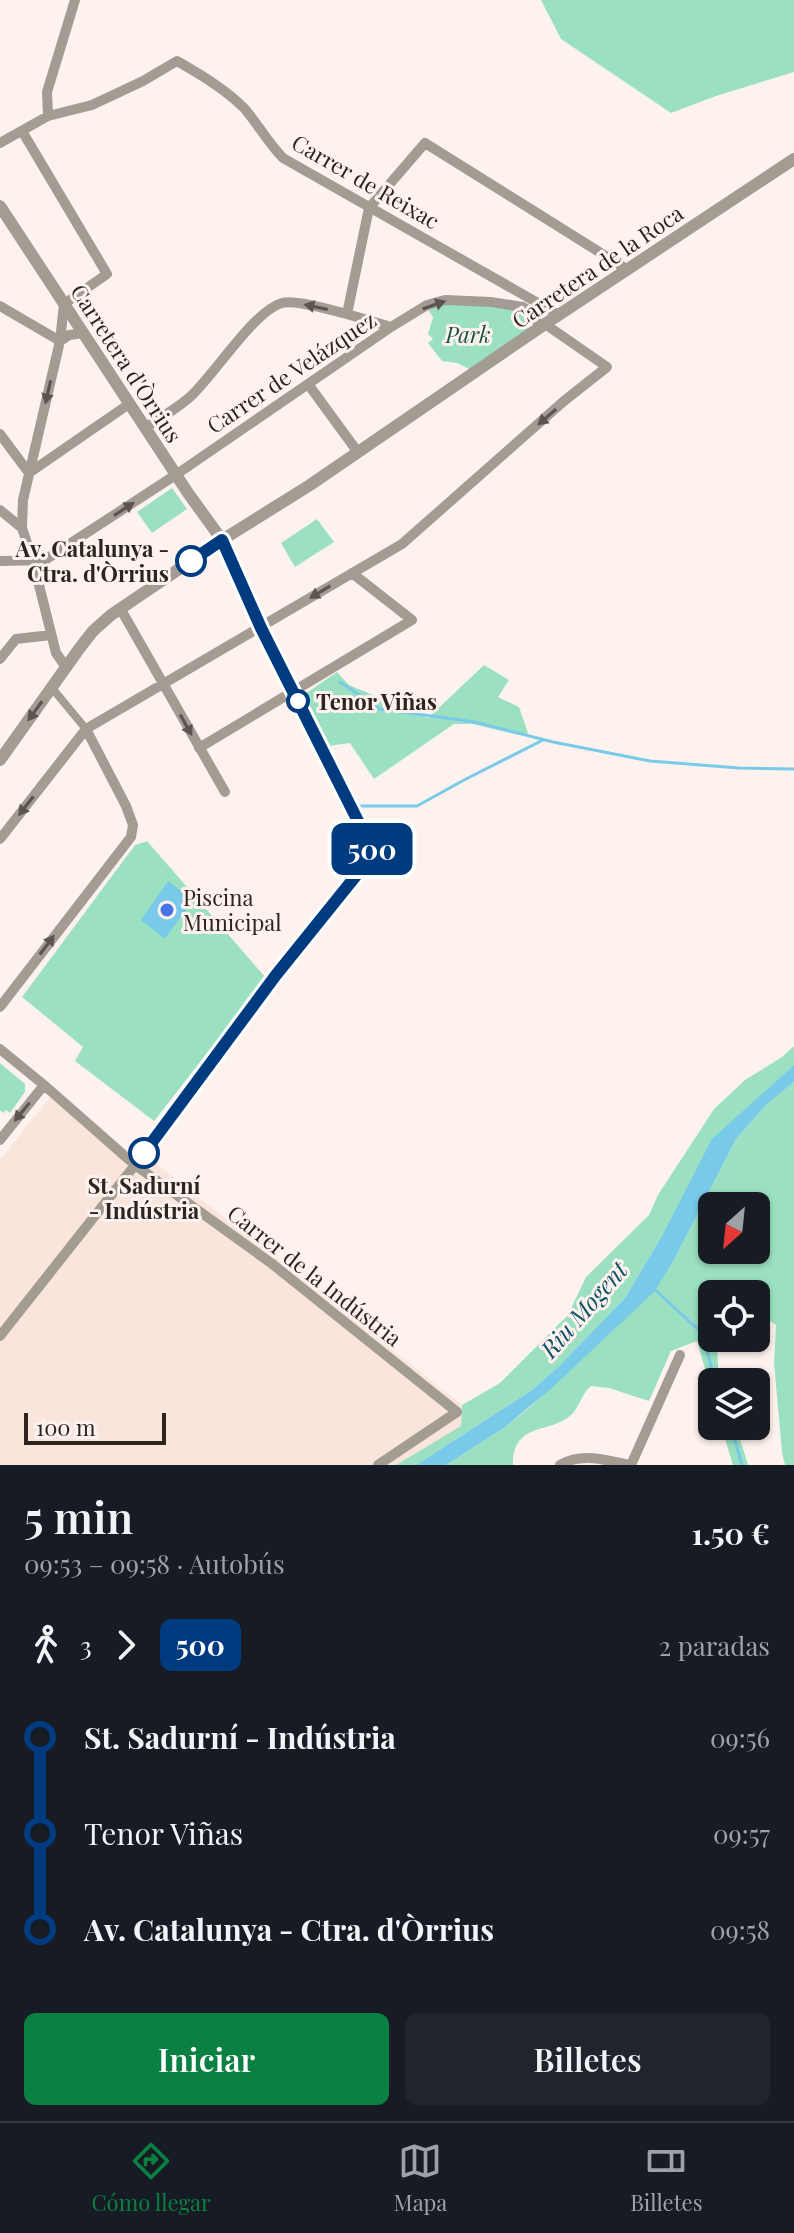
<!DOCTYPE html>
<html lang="es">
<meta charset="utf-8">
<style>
:root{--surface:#171b24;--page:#20242c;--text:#f1f3f6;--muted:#9ea1a6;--line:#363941;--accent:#0b8043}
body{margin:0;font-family:"Playfair Display",serif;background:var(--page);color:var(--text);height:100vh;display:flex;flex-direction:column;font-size:30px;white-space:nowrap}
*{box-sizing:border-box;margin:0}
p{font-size:26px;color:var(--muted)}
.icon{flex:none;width:44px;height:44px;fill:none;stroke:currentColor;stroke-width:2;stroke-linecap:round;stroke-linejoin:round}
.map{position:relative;height:1465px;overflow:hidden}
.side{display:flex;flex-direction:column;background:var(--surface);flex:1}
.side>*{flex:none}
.badge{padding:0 16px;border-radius:12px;font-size:28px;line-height:52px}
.needle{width:52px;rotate:207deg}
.controls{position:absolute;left:698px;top:1192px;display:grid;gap:16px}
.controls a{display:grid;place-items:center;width:72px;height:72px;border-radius:12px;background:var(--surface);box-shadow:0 2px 6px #0004;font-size:40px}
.scale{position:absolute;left:24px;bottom:20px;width:142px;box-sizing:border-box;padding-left:8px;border:4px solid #2d2420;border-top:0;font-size:22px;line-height:28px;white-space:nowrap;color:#2d2420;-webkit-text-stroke:6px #fdf2ee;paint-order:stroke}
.map>.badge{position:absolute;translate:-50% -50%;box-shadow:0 0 0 4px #fff}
.legs{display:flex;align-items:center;gap:12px;height:88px;padding:0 24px;font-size:26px}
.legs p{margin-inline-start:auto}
.headline{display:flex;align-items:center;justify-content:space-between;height:136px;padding:0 24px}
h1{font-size:44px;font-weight:600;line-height:60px}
.cta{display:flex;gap:16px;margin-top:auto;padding:16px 24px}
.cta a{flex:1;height:92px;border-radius:12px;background:var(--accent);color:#fff;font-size:32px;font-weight:600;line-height:92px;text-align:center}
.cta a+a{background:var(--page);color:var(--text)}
ul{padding:0 24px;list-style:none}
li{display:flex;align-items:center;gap:28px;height:96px;font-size:30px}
li i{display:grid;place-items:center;width:12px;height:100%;margin:0 10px;background:currentColor}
li i::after{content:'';width:20px;height:20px;margin:-10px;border:6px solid;border-radius:50%;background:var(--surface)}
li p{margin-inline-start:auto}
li:first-child i{background:linear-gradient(#0000 50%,currentColor 0)}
li:last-child i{background:linear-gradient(currentColor 50%,#0000 0)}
.dock{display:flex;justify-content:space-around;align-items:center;height:112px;border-top:2px solid var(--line);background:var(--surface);font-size:22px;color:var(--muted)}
.dock a{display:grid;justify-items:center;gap:4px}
.dock .current{color:var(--accent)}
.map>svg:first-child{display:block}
.built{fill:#f9e5dc}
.green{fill:#9be1c1;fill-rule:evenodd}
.water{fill:#79cae9}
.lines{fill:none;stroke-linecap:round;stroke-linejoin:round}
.stream{stroke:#79cae9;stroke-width:3}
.pedestrian{stroke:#a39c93;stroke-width:8}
.minor{stroke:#a39c93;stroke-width:10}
.tertiary{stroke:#a39c93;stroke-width:12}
.oneway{fill:#5c544e}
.line-1-casing{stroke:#fff;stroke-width:18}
.line-1{stroke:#003b80;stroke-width:12}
.stop-1-dot{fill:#fff;stroke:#003b80;stroke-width:4}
.poi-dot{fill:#4673e5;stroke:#fdf2ee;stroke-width:3}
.labels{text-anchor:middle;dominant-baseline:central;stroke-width:6;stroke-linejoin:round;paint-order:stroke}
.street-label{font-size:22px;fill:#2d2420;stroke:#fdf2ee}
.park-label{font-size:22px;font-style:italic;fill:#19543e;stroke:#fdf2ee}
.stop-label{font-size:22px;font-weight:bold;fill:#2d2420;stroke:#fdf2ee;text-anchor:end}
.poi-label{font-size:22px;fill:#2d2420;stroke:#fdf2ee;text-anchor:start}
.water-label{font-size:24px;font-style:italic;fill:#105369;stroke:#fdf2ee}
</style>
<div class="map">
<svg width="794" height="1465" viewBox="0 0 794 1465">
<rect width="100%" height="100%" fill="#fdf2ee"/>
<path class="built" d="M50,1097L145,1173L153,1161L462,1405L461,1426L396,1465H0V1160Z"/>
<path class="green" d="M541,0H794V72L716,96L671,113L561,39Z
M442,303H472L526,312L531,320L528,329L471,370L457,363L442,361L428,343L433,339L428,334L433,317L427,308Z
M172,488L187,509L152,533L137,512Z
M317,519L334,542L295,567L281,543Z
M484,665L509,680L498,697L519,707L528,733L518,735L473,724H454L374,779L350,743L328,746L302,696L337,672L349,685L428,718Z
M147,841L266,978L154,1121L75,1061L83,1047L22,997L135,845Z
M794,1046V1065L765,1092L663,1234L625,1298L560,1365L532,1390L416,1465H396L461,1426L462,1405L500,1383L568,1315L586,1277L649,1215L658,1195L714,1109L745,1080L782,1057Z
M0,1063L25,1084V1092L10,1113L6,1110L3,1113L0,1110Z
M794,1082V1465H785L782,1452L774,1363L776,1325L768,1320H756V1294H712V1338H717L718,1368L722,1382H712V1393L697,1341L671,1351L649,1401L609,1388L591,1386C581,1394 579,1409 570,1416C548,1434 513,1422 513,1465H446L504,1428L528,1409L655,1290L675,1258L736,1139L766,1105ZM712,1206H756V1250H712Z
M721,1426H736L748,1465H733Z"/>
<path class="water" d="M168,881L193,900L165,939L141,920Z
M794,1065V1082L766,1105L736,1139L675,1258L655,1291L553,1387L504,1428L446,1465H416L532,1390L560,1365L625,1298L663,1234L712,1139Z"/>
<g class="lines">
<path class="stream" d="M340,682L380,709L475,722L553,742L650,761L739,768L794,769
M360,806H417L464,780L543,740
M652,1287L702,1333
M707,1350L715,1382
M728,1426L735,1441L742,1465"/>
<path class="pedestrian" d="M52,688L86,729"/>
<path class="minor" d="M48,116L47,92L75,0
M0,143L48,116L92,105L143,81L177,61C201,75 224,88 244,108C258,124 268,143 283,158L559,315
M0,306L60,341L64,304L107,274L22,131
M347,314L369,208L425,143L628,270
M308,384L357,451
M145,428C160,418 178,408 191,396C214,375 255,310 282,303C300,298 370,321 391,327
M0,434L29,473L129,404
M0,510L22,528
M0,561L45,560L177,474L391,327L427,305L445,300L491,302L523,307L531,312L540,327
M120,608L225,792
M0,659L16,639L51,635
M66,667L56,653L33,561L22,528L23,500L60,341L69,335L84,333
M199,748L412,620L352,573
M0,839L86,729L402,544L564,401L607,367L545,324
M0,1007L131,837L133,825L126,806L86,729
M0,1049L44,1085L135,1165L271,1263L457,1412L378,1465
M0,1140L44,1085
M0,1336L135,1165L276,975L367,862L372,849L261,628L222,540
M560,1465C581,1452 606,1460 629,1465
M631,1465L680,1355"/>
<path class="tertiary" d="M0,206L188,493L222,540
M0,760L79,649L93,631L111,615L222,540L310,485L545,324L794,159"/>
</g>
<defs><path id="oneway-solid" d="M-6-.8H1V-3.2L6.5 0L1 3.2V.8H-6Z" transform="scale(2)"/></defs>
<g class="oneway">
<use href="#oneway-solid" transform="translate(434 305) rotate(-19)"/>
<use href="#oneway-solid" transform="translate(316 307) rotate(-168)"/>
<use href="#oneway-solid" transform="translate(48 392) rotate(103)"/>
<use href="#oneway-solid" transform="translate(547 417) rotate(139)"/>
<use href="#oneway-solid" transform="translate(124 509) rotate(-33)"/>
<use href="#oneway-solid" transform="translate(320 592) rotate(149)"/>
<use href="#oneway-solid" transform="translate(35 711) rotate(126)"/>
<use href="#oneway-solid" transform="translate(186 725) rotate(61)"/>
<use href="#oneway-solid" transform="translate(26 806) rotate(128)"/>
<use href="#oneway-solid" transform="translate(47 945) rotate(-53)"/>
<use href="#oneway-solid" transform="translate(22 1112) rotate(129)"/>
</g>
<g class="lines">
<defs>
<path id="line-1" d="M144,1153L276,975L367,862L372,849L261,628L222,540L191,561"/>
</defs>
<use href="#line-1" class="line-1-casing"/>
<use href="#line-1" class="line-1"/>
</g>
<g class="stop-1-dot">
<circle cx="191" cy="561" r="14"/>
<circle cx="298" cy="701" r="10"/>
<circle cx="144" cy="1153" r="14"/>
</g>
<circle class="poi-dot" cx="167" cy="910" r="8"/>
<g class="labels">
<g class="street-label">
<text transform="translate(366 181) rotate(30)">Carrer de Reixac</text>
<text transform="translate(597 266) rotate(-34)">Carretera de la Roca</text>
<text transform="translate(127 363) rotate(57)">Carretera d'Òrrius</text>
<text transform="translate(291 372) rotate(-34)">Carrer de Velázquez</text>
<text transform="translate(315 1275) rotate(38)">Carrer de la Indústria</text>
</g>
<g class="park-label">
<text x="468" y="334">Park</text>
</g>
<g class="stop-label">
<text x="169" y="548">Av. Catalunya -<tspan x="169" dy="25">Ctra. d'Òrrius</tspan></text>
<text x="316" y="701" text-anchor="start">Tenor Viñas</text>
<text x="144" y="1185" text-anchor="middle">St. Sadurní<tspan x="144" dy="25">- Indústria</tspan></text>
</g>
<g class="poi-label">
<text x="183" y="897">Piscina<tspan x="183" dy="25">Municipal</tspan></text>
</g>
<g class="water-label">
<text transform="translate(583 1309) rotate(-49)">Riu Mogent</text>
</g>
</g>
</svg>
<div class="controls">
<a><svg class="needle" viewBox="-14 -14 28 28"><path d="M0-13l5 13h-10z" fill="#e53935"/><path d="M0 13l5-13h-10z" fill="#9ea1a6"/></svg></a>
<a><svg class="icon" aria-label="locate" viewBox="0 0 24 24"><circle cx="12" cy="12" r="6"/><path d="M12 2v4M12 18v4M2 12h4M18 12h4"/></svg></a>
<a><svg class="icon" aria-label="layers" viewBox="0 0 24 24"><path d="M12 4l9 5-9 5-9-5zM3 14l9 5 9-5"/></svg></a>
</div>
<div class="scale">100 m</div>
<b class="badge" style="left:372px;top:849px;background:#003b80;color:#fff">500</b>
</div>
<section class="side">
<div class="headline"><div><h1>5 min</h1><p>09:53 – 09:58 · Autobús</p></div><b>1.50 €</b></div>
<div class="legs"><svg class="icon" aria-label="walk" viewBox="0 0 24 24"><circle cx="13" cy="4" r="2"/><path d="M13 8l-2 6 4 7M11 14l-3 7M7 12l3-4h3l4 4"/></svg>3<svg class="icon" aria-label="forward" viewBox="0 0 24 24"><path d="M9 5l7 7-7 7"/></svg><b class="badge" style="background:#003b80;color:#fff">500</b><p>2 paradas</p></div>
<ul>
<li><i style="color:#003b80"></i><b>St. Sadurní - Indústria</b><p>09:56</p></li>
<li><i style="color:#003b80"></i><span>Tenor Viñas</span><p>09:57</p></li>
<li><i style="color:#003b80"></i><b>Av. Catalunya - Ctra. d'Òrrius</b><p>09:58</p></li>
</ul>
<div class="cta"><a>Iniciar</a><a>Billetes</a></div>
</section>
<nav class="dock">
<a class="current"><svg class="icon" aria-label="directions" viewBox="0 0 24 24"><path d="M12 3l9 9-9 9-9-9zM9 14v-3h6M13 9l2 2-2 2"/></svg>Cómo llegar</a>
<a><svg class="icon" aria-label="map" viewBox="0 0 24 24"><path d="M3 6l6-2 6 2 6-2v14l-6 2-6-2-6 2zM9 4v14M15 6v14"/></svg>Mapa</a>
<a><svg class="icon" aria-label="tickets" viewBox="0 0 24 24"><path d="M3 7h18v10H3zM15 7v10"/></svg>Billetes</a>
</nav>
